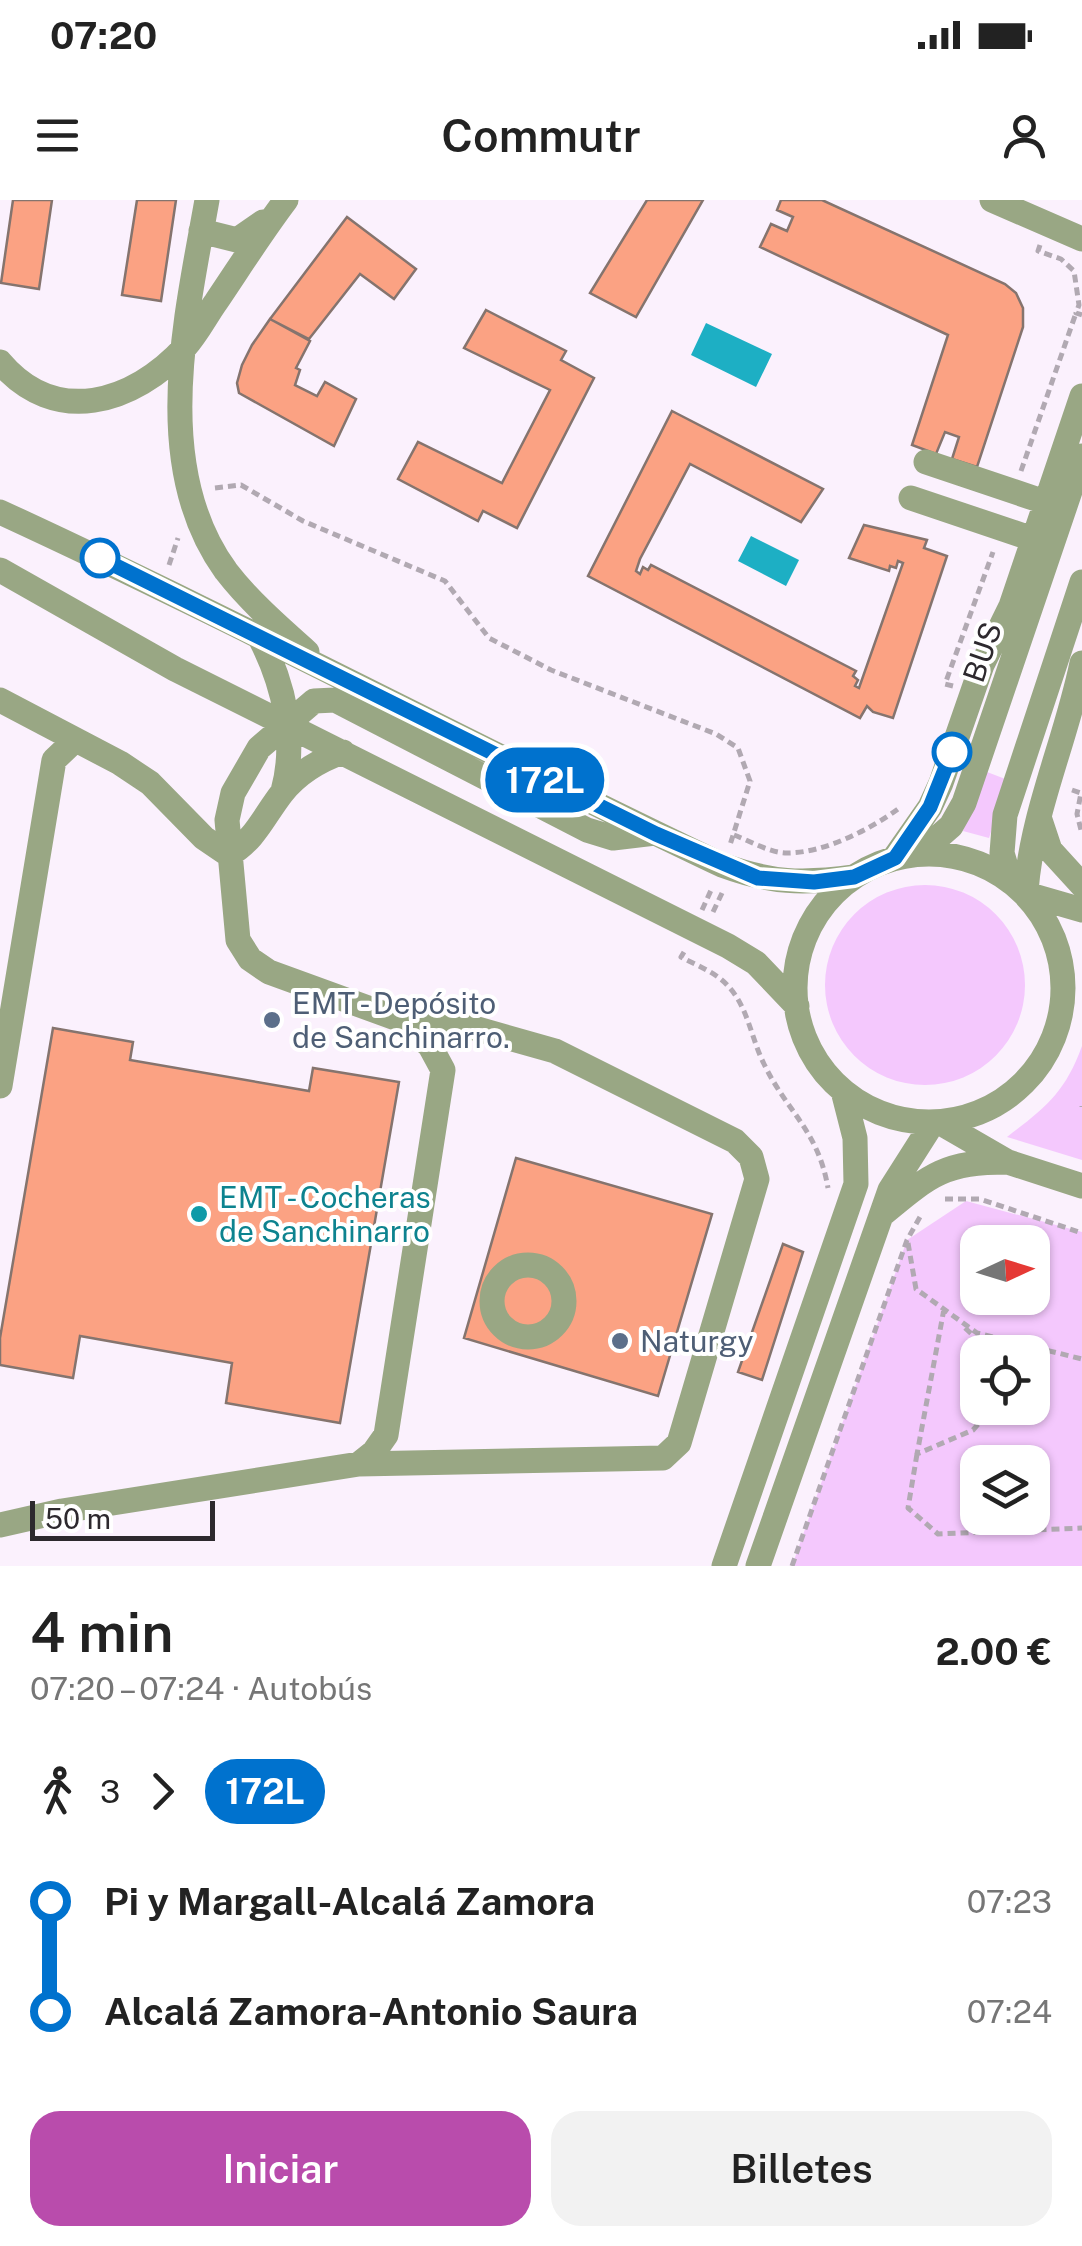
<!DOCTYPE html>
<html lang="es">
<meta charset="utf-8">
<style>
:root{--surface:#fff;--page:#f2f2f2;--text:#222;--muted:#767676;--accent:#b94cac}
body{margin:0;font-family:"Public Sans",sans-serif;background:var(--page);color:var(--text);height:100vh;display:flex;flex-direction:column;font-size:38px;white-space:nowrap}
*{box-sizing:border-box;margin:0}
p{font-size:32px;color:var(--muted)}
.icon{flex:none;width:55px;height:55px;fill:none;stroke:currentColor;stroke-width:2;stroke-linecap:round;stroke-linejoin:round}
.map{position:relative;height:1366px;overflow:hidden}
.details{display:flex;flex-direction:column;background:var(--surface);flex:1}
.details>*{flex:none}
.badge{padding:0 20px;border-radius:32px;font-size:35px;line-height:65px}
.needle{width:65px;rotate:86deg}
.fabs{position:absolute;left:960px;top:1025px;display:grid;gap:20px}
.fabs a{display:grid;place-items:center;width:90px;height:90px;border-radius:20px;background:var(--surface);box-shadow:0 2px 8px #0004;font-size:50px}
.scale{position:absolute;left:30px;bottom:25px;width:185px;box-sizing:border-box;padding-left:10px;border:5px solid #2d292e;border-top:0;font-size:28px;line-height:35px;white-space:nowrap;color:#2d292e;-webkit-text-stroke:8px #fff;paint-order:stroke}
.map>.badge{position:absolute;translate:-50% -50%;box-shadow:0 0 0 5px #fff}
.legs{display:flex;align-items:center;gap:15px;height:110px;padding:0 30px;font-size:32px}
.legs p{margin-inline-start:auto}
.summary{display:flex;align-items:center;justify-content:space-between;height:170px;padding:0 30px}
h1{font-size:55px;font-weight:600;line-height:75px}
.cta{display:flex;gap:20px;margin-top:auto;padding:20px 30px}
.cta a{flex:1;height:115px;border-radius:30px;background:var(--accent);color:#fff;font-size:40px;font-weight:600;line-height:115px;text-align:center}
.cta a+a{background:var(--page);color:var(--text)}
ul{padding:0 30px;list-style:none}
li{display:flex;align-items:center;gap:35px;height:110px;font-size:38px}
li i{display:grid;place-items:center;width:15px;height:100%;margin:0 12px;background:currentColor}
li i::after{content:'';width:25px;height:25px;margin:-12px;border:8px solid;border-radius:50%;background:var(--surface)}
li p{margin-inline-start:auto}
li:first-child i{background:linear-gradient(#0000 50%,currentColor 0)}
li:last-child i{background:linear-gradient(currentColor 50%,#0000 0)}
.status{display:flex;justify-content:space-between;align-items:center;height:70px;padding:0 50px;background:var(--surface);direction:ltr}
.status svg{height:28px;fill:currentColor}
header{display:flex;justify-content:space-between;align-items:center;height:130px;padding:0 30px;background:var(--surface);font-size:45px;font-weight:600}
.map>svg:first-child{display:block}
.green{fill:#f4c8fd;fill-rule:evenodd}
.water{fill:#1dafc4}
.building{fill:#fba283;stroke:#85746e;stroke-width:2.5}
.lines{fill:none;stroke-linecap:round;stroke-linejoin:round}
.path{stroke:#b1a9b2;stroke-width:5;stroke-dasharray:8 5;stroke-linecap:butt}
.minor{stroke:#99a784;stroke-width:25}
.line-1-casing{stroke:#fff;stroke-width:22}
.line-1{stroke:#0072ce;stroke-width:15}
.stop-1-dot{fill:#fff;stroke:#0072ce;stroke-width:5}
.service-dot{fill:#5c6f8a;stroke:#fff;stroke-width:4}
.culture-dot{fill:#0f9aa8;stroke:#fff;stroke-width:4}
.labels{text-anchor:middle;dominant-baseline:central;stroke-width:8;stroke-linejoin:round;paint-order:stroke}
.street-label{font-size:30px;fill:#2d292e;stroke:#fff}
.service-label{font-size:30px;fill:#4e5e75;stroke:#fff;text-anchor:start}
.culture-label{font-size:30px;fill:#0d838f;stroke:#fff;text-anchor:start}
</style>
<div class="status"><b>07:20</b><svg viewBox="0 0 49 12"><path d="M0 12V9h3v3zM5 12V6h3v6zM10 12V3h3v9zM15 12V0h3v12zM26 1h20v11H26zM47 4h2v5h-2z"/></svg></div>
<header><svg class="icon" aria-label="menu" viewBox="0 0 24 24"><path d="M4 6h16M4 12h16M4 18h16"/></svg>Commutr<svg class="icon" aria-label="person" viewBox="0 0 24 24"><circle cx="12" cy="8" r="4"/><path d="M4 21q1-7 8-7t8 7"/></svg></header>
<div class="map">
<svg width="1082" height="1366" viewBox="0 0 1082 1366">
<rect width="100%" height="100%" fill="#fbf1fd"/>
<path class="green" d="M999,528L987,572L1008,580L989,638L963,631Z
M825 785a100 100 0 1 1 200 0a100 100 0 1 1-200 0Z
M1082,846V960L1007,937C1045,908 1065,893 1082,846Z
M966,1001L1082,1032V1366H792L907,1040ZM978,1042H1032V1098H978ZM978,1152H1032V1208H978ZM978,1262H1032V1318H978Z"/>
<path class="water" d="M706,123L772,154L756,187L691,155Z
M751,336L799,360L786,386L738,361Z"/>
<path class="building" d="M13,0H52L39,89L1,83Z
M137,0H176L161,101L122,95Z
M647,0H703L636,117L590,93Z
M781,0H822L1005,84L1016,93L1023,108V127L977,267L952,259L959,237L945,232L936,254L912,245L948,135L760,47L771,24L787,31L793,17L777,10Z
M347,17L416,69L394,99L360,74L309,139L270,119Z
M486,110L566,151L561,160L594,178L517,328L483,311L478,321L398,279L418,242L502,283L550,190L464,148Z
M270,119L310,141L296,168L300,170L295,185L317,196L325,182L356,199L334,246L239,193L237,183L242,165L252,145Z
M672,211L823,289L801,322L690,264L640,359L636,371L640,374L643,367L648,370L651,365L856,471L853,476L858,480L855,486L859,488L903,363L898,361L896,368L890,366L889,371L849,358L864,325L927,340L924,348L947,356L893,518L873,512L867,506L860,518L588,376Z
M53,828L133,842L130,860L309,891L313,868L399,882L340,1223L226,1203L232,1163L80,1136L73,1178L0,1165V1138Z
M516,958L712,1014L658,1196L464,1138Z
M783,1044L803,1052L762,1180L738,1172Z"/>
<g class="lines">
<path class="path" d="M1040,45L1038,51L1061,59L1074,71L1079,105L1076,113L1082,115
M1021,271L1076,113
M215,288L241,285L303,321L445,381L489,438L551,470L716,534L738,548L750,581L730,645
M169,365L178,338
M953,486L945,484L993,352
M1072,590L1081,593L1077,614L1082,634
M734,635C750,641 770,653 787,653C824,653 869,630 898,609
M702,710L712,688
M713,712L723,691
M684,752L681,757C696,765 717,773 728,786C748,807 751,838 764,864C787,912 818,930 828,988
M1082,906V907
M945,999H980L1082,1033
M908,1043L916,1089L977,1133L1082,1159
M944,1109L917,1254L973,1230L992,1208
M965,1128L992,1152
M917,1254L908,1308L938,1334L1082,1328
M792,1366L907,1040L920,1017"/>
<path class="minor" d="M207,0C186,118 150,267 226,371C249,401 279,427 307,452
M992,0L1082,39
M201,31L237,40L263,22
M0,162C55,227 133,204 185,147C197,134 206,116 216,102C239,68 261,33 286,0
M926,262L1045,302
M911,298L1033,339
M0,312C243,424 480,550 722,665C771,683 802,684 854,677
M0,370L175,469L728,746L756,763L797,806
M260,438C284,484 297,541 283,591
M0,500L120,563L150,583L204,638L229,655
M1040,620L1050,650L1082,685
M919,654L951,626L964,603L1082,256
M795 788a134 134 0 1 1 268 0a134 134 0 1 1-268 0Z
M229,655C255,640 264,616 282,593C298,573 320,560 343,552
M895,657L930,607L941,583L982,465L1011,406L1082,196
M1010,680L1002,653L1005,615L1082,382
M1026,691C1032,612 1066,541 1082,463
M1030,695L1082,710
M0,886L54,560L74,541
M944,925L1008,962L1082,986
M884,1013C931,974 945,962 1008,962
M492 1101a36 36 0 1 1 72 0a36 36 0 1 1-72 0Z
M359,1264L374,1252L386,1235L443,870L430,846L401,820
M0,1325L62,1311L359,1264L663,1258L679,1243L757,979L751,957L735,941L555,851L467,826L401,820L269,772L250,759L238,740L227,620L233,593L259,548L314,501L335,500L587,630L613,638L655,633
M724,1366L856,984L855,938L843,891
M758,1366L890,990L932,924"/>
</g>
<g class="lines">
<defs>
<path id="line-1" d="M100,358L656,634L758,678L814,682L854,677L895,658L930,607L952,552"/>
</defs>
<use href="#line-1" class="line-1-casing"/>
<use href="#line-1" class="line-1"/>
</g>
<g class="stop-1-dot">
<circle cx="100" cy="358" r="18"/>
<circle cx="952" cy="552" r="18"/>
</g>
<g class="service-dot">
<circle cx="272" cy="820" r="10"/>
<circle cx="620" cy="1141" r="10"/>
</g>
<circle class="culture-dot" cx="199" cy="1014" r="10"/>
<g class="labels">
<g class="street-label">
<text transform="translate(982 452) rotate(-71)">BUS</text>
</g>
<g class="service-label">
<text x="292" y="803">EMT - Depósito<tspan x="292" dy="34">de Sanchinarro.</tspan></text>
<text x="640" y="1141">Naturgy</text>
</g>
<g class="culture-label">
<text x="219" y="997">EMT - Cocheras<tspan x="219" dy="34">de Sanchinarro</tspan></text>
</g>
</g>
</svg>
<div class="fabs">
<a><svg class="needle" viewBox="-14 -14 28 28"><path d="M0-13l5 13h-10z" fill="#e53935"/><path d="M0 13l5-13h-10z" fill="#767676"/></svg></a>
<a><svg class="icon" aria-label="locate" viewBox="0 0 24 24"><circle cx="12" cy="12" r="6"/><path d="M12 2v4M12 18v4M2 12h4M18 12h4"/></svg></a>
<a><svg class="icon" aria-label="layers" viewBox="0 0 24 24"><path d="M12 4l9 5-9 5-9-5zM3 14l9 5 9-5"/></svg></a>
</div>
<div class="scale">50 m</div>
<b class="badge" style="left:545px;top:580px;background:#0072ce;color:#fff">172L</b>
</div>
<section class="details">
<div class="summary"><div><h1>4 min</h1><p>07:20 – 07:24 · Autobús</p></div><b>2.00 €</b></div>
<div class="legs"><svg class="icon" aria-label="walk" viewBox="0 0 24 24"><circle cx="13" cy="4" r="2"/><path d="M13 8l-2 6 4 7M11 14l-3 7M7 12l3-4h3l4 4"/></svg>3<svg class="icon" aria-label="forward" viewBox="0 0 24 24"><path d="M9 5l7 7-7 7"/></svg><b class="badge" style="background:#0072ce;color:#fff">172L</b></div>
<ul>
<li><i style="color:#0072ce"></i><b>Pi y Margall-Alcalá Zamora</b><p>07:23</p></li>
<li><i style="color:#0072ce"></i><b>Alcalá Zamora-Antonio Saura</b><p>07:24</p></li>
</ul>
<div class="cta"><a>Iniciar</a><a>Billetes</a></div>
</section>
